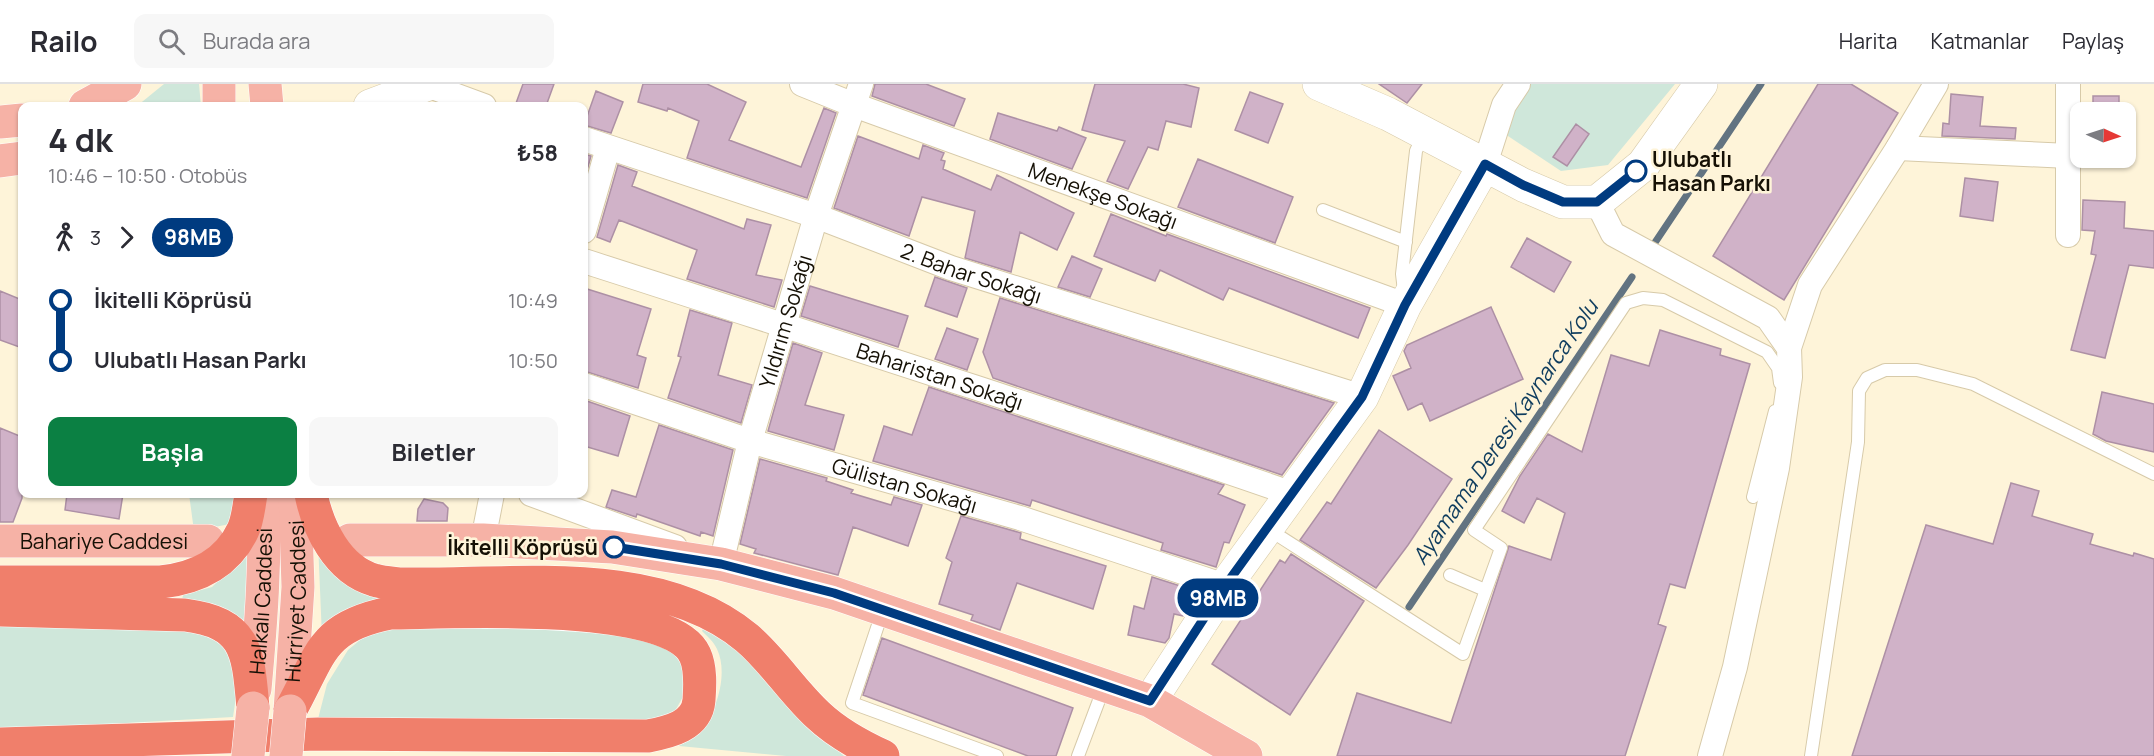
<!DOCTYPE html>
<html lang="tr">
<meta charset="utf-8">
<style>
:root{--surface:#fff;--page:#f7f7f7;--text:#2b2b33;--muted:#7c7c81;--line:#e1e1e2;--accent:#0b8043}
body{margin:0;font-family:Manrope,sans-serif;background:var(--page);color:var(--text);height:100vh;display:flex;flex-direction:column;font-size:22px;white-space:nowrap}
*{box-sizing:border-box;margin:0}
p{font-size:20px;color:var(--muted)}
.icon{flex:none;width:33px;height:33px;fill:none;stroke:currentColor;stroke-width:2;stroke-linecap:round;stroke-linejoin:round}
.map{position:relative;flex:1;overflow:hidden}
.sheet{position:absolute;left:18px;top:18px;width:570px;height:396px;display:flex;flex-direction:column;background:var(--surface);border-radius:12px;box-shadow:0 2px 4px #0004}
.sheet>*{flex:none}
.badge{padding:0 12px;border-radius:20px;font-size:21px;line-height:39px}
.needle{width:39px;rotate:93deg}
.fabs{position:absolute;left:2070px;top:18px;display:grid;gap:12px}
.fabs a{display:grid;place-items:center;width:66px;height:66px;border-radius:12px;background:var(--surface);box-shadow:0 2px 4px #0004;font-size:30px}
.map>.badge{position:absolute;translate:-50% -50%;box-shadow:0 0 0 3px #fff}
.legs{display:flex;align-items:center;gap:9px;height:66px;padding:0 30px;font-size:20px}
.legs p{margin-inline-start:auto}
.summary{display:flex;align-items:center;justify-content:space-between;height:102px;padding:0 30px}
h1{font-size:33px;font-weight:700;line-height:45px}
.cta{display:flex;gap:12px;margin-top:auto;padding:12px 30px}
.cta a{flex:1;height:69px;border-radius:12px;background:var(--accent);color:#fff;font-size:24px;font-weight:700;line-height:69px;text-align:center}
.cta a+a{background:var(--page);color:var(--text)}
ul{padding:0 30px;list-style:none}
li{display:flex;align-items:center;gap:21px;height:60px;font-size:22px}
li i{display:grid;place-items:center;width:9px;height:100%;margin:0 8px;background:currentColor}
li i::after{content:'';width:15px;height:15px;margin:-8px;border:4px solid;border-radius:50%;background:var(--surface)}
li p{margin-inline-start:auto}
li:first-child i{background:linear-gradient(#0000 50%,currentColor 0)}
li:last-child i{background:linear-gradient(currentColor 50%,#0000 0)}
header{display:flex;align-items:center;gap:36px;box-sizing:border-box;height:84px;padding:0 30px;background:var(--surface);border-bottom:2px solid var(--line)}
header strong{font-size:28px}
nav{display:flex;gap:33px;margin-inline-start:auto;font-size:21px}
.search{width:420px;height:54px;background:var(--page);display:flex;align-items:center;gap:15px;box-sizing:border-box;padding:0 21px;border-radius:12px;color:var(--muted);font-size:22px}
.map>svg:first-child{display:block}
.green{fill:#cfe7da}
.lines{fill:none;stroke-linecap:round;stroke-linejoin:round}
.stream{stroke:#627381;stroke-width:7}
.building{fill:#d0b2c8;stroke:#ad90a5;stroke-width:1.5}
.service-casing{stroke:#d7caa9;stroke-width:14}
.minor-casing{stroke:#d7caa9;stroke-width:26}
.secondary-casing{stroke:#d7caa9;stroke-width:34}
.primary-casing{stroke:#fff;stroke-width:34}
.motorway-casing{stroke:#fff;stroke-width:34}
.service{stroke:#fff;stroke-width:12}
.minor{stroke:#fff;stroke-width:24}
.secondary{stroke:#fff;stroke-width:33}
.primary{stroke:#f6b2a6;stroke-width:33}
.motorway{stroke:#f07f6b;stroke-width:33}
.primary-bridge-casing{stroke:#fff;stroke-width:34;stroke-linecap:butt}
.primary-bridge{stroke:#f6b2a6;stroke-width:33}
.line-1-casing{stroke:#fff;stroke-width:14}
.line-1{stroke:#003b80;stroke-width:9}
.stop-1-dot{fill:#fff;stroke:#003b80;stroke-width:3}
.labels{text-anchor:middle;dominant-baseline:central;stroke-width:5;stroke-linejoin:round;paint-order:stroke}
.stop-label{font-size:21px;font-weight:bold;fill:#151005;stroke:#fef4d9;text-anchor:start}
.street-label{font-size:21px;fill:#151005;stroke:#fef4d9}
.water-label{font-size:22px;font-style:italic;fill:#0e3c5e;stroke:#fef4d9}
</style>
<header>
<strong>Railo</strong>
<div class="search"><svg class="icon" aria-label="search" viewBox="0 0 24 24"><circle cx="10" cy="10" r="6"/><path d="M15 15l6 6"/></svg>Burada ara</div>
<nav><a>Harita</a><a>Katmanlar</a><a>Paylaş</a></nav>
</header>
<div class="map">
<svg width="2154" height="672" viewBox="0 0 2154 672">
<rect width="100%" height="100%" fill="#fef4d9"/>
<path class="green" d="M164,0H199L201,22H137Z
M1529,0H1675L1608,81L1561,87L1505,50L1507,31Z
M189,410H235V439L194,447Z
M318,458L384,513L322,553Z
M253,463L250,551L181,522L183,511L212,503Z
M706,537L723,551L811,643L844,672H786L679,662C685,658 694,655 699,649C716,630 729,590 717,565C714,558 707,552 702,547Z
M0,539L199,544L225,556L241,579L233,633L0,646Z
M406,540L622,546L673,566L683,584L685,609L674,629L648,642L318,635L327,600L348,566L371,547Z"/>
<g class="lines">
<path class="stream" d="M1652,163L1761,0
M1409,523L1632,193"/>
</g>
<path class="building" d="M523,0H554L546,22H515Z
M643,0H707L746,18L729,56L801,83L824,24L836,29L807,114L687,74L699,37L668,24L667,27L638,18Z
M875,0H926L965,15L954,42L872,12Z
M1095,0H1183L1199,4L1191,43L1166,37L1158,66L1148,63L1128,105L1107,97L1125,57L1082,46Z
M1379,0H1422L1407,19Z
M1818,0H1851L1898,29L1784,216L1713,172Z
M596,7L623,18L611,49L584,41Z
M1250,8L1283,20L1268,59L1235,46Z
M1951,10L1983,13L1980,42L2016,44L2015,55L1942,52L1943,39L1949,40Z
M2093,12H2119V28H2093Z
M998,29L1057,47L1059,43L1086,54L1072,85L990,55Z
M1576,40L1589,50L1567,82L1553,73Z
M858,52L919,75L923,61L944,69L941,76L945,77L943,85L991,106L997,91L1074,129L1057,166L1020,148L1011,188L965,174L975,127L922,113L909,152L834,124Z
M584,70L591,72L584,97Z
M1198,75L1293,113L1275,159L1178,123Z
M618,81L637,88L632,102L744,145L747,135L771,141L756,191L782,196L774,223L687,195L697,166L619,136L610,158L597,153Z
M1965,94L1998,98L1993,137L1960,132Z
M2083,116L2125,118L2124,144L2154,147V184L2129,181L2105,274L2071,266L2096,171L2091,170L2095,147L2082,146Z
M1111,130L1166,152L1167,150L1370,224L1358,254L1229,204L1223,216L1160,186L1155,197L1094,172Z
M1527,154L1571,178L1554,208L1511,183Z
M1072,172L1102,185L1090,213L1058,203Z
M935,193L967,204L957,233L925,222Z
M810,202L908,232L898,263L801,232Z
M584,204L651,225L637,271L646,274L638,304L584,287Z
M0,207L22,216V264L0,256Z
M1000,214L1334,319L1282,391L993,294L983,268Z
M1491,223L1523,295L1430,337L1422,319L1408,326L1393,292L1411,284L1404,267L1407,261Z
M690,226L732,239L718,291L752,301L741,339L668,314L681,273L678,272Z
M947,244L978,255L967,286L935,275Z
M1660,246L1721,265L1720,271L1750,280L1685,504L1670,500L1658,540L1666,543L1625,672H1337L1357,609L1451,639L1509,462L1551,476L1565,429L1537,414L1524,439L1502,427L1520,392L1548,350L1582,368L1611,271L1649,282Z
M793,259L822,269L805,321L844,331L834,366L768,347Z
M929,303L1224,401L1218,410L1245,421L1229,459L1224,458L1216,483L1161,466L1163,459L1032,416L1030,422L873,377L884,342L912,351Z
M2102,308L2154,320V368L2106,357L2093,350Z
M584,316L630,332L618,372L584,362Z
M659,341L733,366L713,452L701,448L700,452L637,430L636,433L606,423L612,406L636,413Z
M0,344L22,353V414L13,438H0Z
M1379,346L1452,395L1408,461L1376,504L1300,456L1327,418L1331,420Z
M760,375L827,394L826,397L853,406L851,409L891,421L894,413L922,421L908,462L853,443L838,491L754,469L756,465L740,460Z
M2011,399L2039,407L2032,432L2093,450L2090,460L2133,472L2134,469L2154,475V672H1852L1926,441L1993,460Z
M67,410H123L119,435L65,426Z
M424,415L443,419L448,424L447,437H417L418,425Z
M961,432L1021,449L1020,455L1106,482L1093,525L1017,499L1000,546L971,536L973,531L939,520L952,478L946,474Z
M1291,470L1364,517L1290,631L1212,580L1280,476L1285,479Z
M1152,493L1193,506L1190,521L1183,532L1174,530L1169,554L1165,559L1128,551L1134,522L1144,525Z
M882,554L1073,624L1056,672H1028L863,611Z"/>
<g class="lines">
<defs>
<path id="service" d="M1323,126L1406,158
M1404,207L1402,190L1416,67L1424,49
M1753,413L1775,327
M1268,445L1463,570L1501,464L1474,446L1626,219L1643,214L1663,216L1767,268L1778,284L1780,299
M1450,491L1485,506
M883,526L852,619L997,672
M1078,672L1104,603
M1811,672L1858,358L1859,307L1867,294L1885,286H1917L1973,300L2154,390"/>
<g id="minor">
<path id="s1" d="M802,0L854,21L1405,221"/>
<path d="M2068,0V151"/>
<path d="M427,1L484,22"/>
<path id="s2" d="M584,55L816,132L951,184L1362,313"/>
<path d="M1898,64L2069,72"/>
<path d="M1485,80L1504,21L1518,0"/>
<path d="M1597,118L1613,150L1768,234L1789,264L1790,293L1777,384L1735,583L1710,672"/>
<path d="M584,147L608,64"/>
<path id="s3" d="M584,177C820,253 1058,329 1293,410"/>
<path d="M1789,264L1810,201L1898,64L1936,0"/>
<path id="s4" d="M584,301L750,357L1020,434L1225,502"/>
<path d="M531,410L675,463"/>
<path d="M483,456L492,410"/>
<path id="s5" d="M707,475L721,480L750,357L816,132L861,0"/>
</g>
<path id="secondary" d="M1319,0L1388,30L1523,101L1563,118H1597L1643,81L1701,0
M370,22L428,0
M1150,617L1225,502L1362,313L1405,221L1485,80"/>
<g id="primary">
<path d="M265,0L267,22"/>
<path d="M85,22L125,0"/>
<path d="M219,22V0"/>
<path d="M0,38L22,36"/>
<path d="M0,77L22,74"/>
<path d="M350,456H483L612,463L721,480L834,509L1150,617L1246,672"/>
<path id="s6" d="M0,457H208"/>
<path id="s7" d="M255,605C261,540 266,475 263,410"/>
<path id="s8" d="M290,627L298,503L295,410"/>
</g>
<path id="motorway" d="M311,410C318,444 337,485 374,496C383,499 393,499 402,500C511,502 657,479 747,554C773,576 792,607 818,631C837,649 859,661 883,672
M0,498H161C197,494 227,480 243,446C248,435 249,421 251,410
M0,526L185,531C248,539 248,569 253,624
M0,660L318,650L648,652C669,648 697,642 699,616C700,602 701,584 695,571C670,515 445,529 390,529C319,543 321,572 290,627"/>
</defs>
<use href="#service" class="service-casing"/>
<use href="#minor" class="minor-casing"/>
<use href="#secondary" class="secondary-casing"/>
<use href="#primary" class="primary-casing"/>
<use href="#motorway" class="motorway-casing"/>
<use href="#service" class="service"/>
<use href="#minor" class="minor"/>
<use href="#secondary" class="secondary"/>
<use href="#primary" class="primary"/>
<use href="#motorway" class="motorway"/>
<defs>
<path id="primary-bridge" d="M248,672L253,624
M286,672L290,627"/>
</defs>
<use href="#primary-bridge" class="primary-bridge-casing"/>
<use href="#primary-bridge" class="primary-bridge"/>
</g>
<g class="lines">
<defs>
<path id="line-1" d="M614,463L721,480L834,509L1150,617L1225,502L1362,313L1405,221L1485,80L1523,101L1563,118H1597L1636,87"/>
</defs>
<use href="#line-1" class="line-1-casing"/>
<use href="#line-1" class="line-1"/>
</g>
<g class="stop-1-dot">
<circle cx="1636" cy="87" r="10"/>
<circle cx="614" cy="463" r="10"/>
</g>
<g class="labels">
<g class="stop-label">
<text x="1652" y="75">Ulubatlı<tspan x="1652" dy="24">Hasan Parkı</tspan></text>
<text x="598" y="463" text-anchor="end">İkitelli Köprüsü</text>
</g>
<g class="street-label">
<text stroke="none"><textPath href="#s1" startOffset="321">Menekşe Sokağı</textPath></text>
<text stroke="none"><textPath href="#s2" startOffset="410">2. Bahar Sokağı</textPath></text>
<text stroke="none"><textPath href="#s5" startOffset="266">Yıldırım Sokağı</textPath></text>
<text stroke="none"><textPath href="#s3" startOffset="374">Baharistan Sokağı</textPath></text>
<text stroke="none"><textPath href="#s4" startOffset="336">Gülistan Sokağı</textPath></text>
<text stroke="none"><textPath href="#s6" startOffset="104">Bahariye Caddesi</textPath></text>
<text stroke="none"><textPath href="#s7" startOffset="88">Halkalı Caddesi</textPath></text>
<text stroke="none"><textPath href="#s8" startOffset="110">Hürriyet Caddesi</textPath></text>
</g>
<g class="water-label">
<text transform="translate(1505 348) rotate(-56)">Ayamama Deresi Kaynarca Kolu</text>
</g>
</g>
</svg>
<div class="fabs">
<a><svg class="needle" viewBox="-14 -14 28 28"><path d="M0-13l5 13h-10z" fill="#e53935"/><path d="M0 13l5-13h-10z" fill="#7c7c81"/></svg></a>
</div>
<b class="badge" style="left:1218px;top:514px;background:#003b80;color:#fff">98MB</b>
<section class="sheet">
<div class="summary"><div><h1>4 dk</h1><p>10:46 – 10:50 · Otobüs</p></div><b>₺58</b></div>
<div class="legs"><svg class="icon" aria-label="walk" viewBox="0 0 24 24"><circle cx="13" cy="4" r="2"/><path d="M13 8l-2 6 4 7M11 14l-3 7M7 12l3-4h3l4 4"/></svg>3<svg class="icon" aria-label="forward" viewBox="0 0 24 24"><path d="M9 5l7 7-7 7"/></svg><b class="badge" style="background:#003b80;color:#fff">98MB</b></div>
<ul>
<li><i style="color:#003b80"></i><b>İkitelli Köprüsü</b><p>10:49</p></li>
<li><i style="color:#003b80"></i><b>Ulubatlı Hasan Parkı</b><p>10:50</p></li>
</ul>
<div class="cta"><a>Başla</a><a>Biletler</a></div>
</section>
</div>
